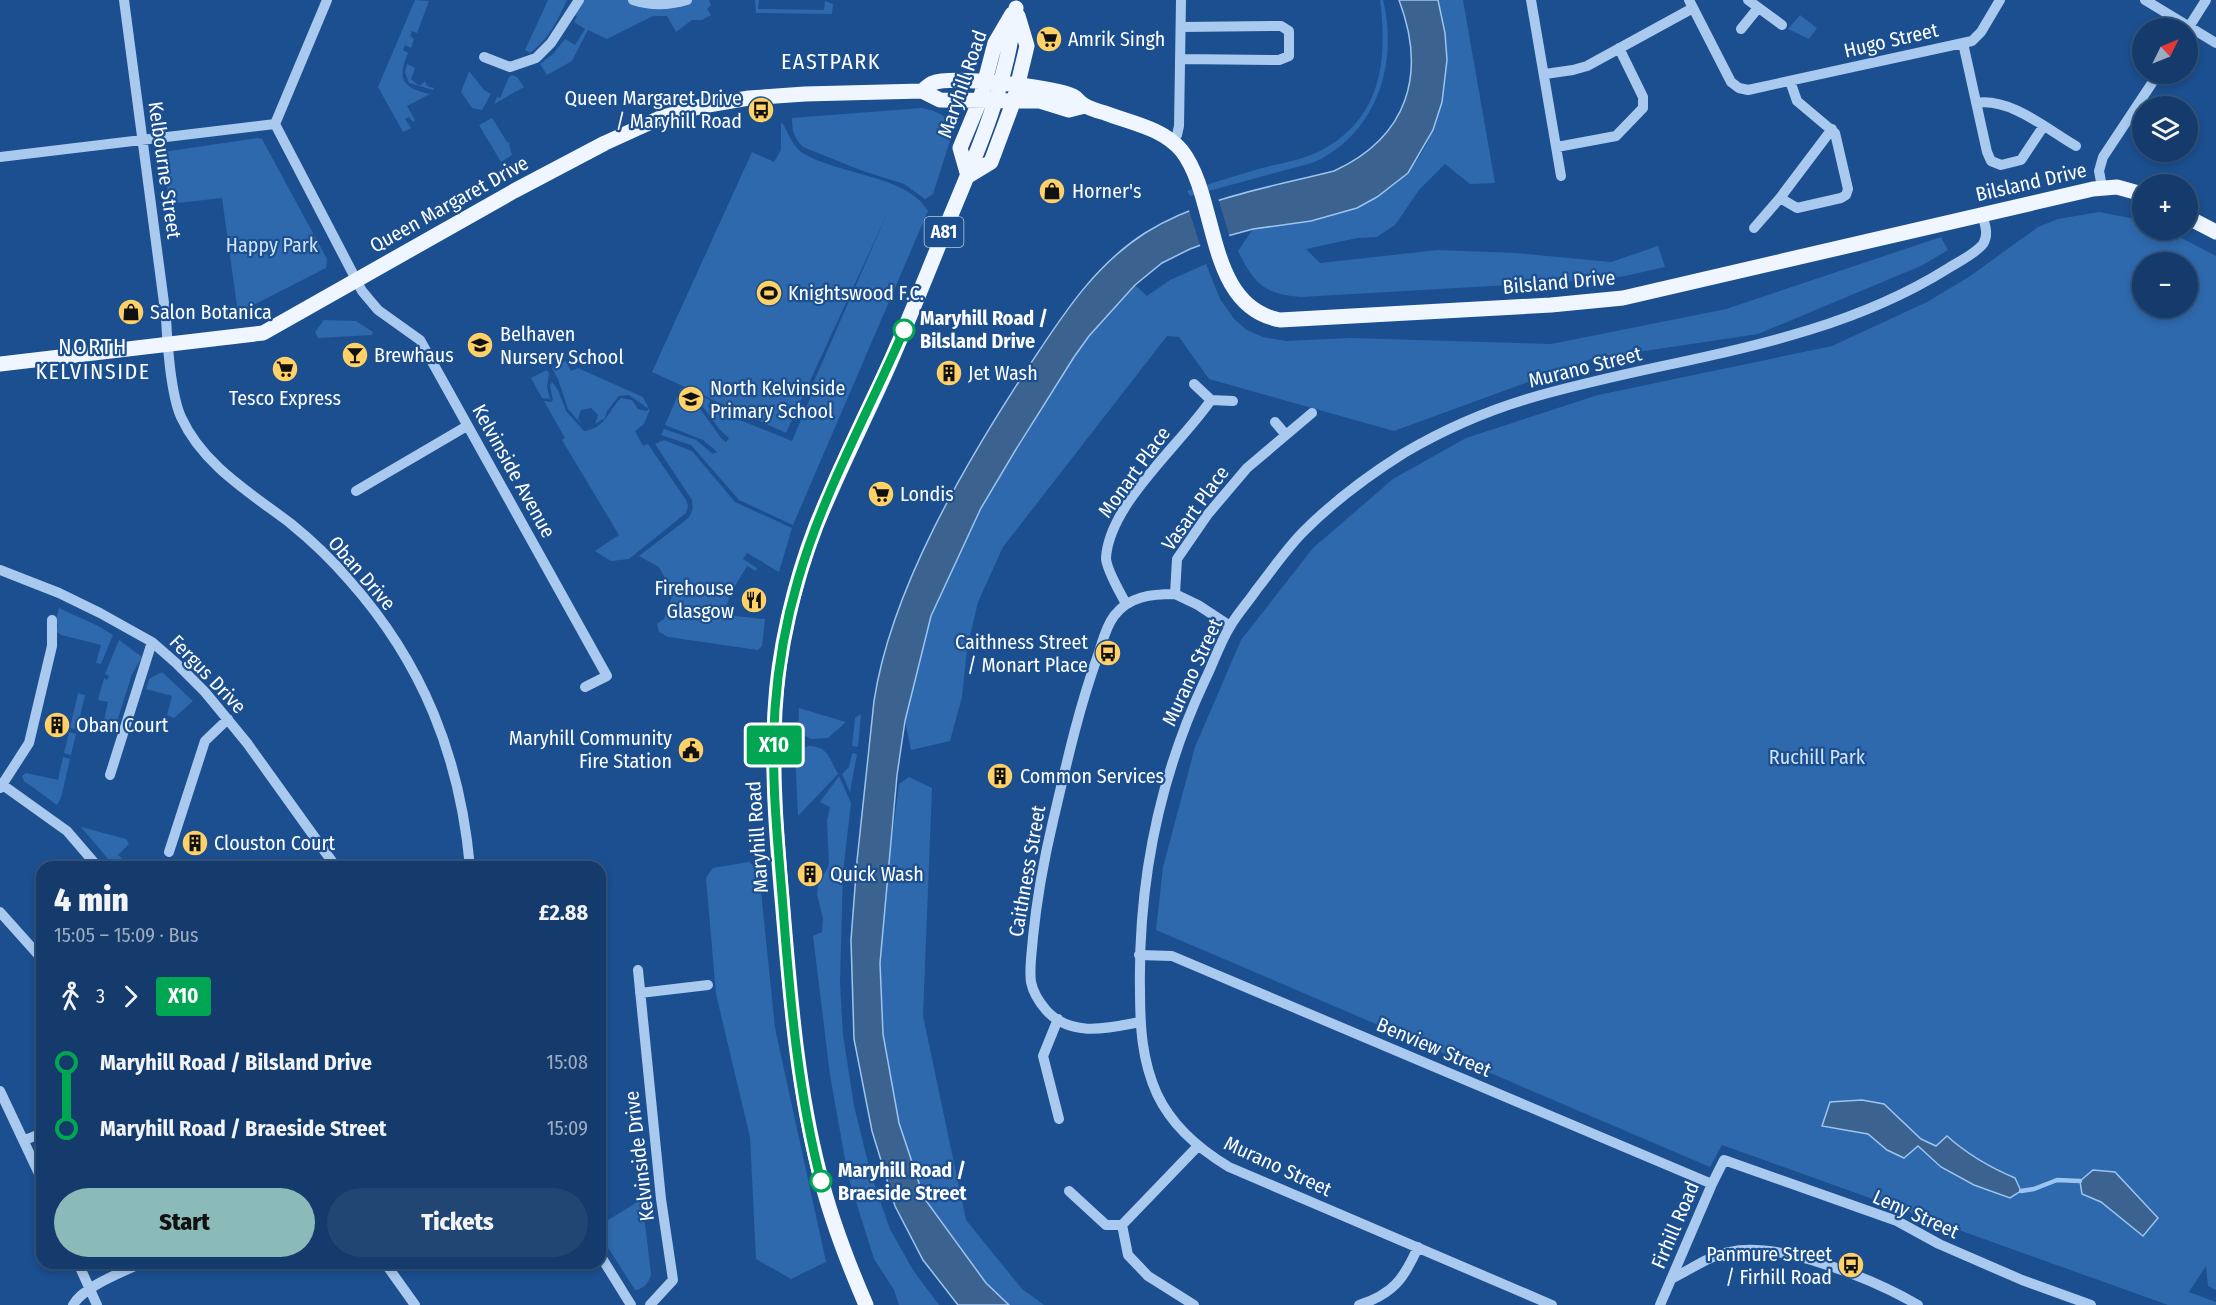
<!DOCTYPE html>
<meta charset="utf-8">
<style>
:root{--surface:#143b6b;--page:#214673;--text:#f1f3f6;--muted:#9dadc1;--line:#33557e;--accent:#8bbbb9}
body{margin:0;font-family:"Fira Sans Condensed",sans-serif;background:var(--page);color:var(--text);height:100vh;display:flex;flex-direction:column;font-size:22px;white-space:nowrap}
*{box-sizing:border-box;margin:0}
p{font-size:20px;color:var(--muted)}
.icon{flex:none;width:33px;height:33px;fill:none;stroke:currentColor;stroke-width:2;stroke-linecap:round;stroke-linejoin:round}
.map{position:relative;flex:1;overflow:hidden}
.side{position:absolute;left:36px;top:861px;width:570px;height:408px;display:flex;flex-direction:column;background:var(--surface);border-radius:18px;box-shadow:0 3px 9px #0003,0 0 0 2px var(--line)}
.side>*{flex:none}
.badge{padding:0 12px;border-radius:4px;font-size:21px;line-height:39px}
.needle{width:39px;rotate:47deg}
.controls{position:absolute;left:2132px;top:18px;display:grid;gap:12px}
.controls a{display:grid;place-items:center;width:66px;height:66px;border-radius:50%;background:var(--surface);box-shadow:0 3px 9px #0003,0 0 0 2px var(--line);font-size:30px}
.map>.badge{position:absolute;translate:-50% -50%;box-shadow:0 0 0 3px #fff}
.legs{display:flex;align-items:center;gap:9px;height:66px;padding:0 18px;font-size:20px}
.legs p{margin-inline-start:auto}
.overview{display:flex;align-items:center;justify-content:space-between;height:102px;padding:0 18px}
h1{font-size:33px;font-weight:800;line-height:45px}
.button{display:flex;gap:12px;margin-top:auto;padding:12px 18px}
.button a{flex:1;height:69px;border-radius:36px;background:var(--accent);color:#111;font-size:24px;font-weight:800;line-height:69px;text-align:center}
.button a+a{background:var(--page);color:var(--text)}
ul{padding:0 18px;list-style:none}
li{display:flex;align-items:center;gap:21px;height:66px;font-size:22px}
li i{display:grid;place-items:center;width:9px;height:100%;margin:0 8px;background:currentColor}
li i::after{content:'';width:15px;height:15px;margin:-8px;border:4px solid;border-radius:50%;background:var(--surface)}
li p{margin-inline-start:auto}
li:first-child i{background:linear-gradient(#0000 50%,currentColor 0)}
li:last-child i{background:linear-gradient(currentColor 50%,#0000 0)}
.map>svg:first-child{display:block}
.green{fill:#2e69ad;fill-rule:evenodd}
.water{fill:#3c6290;stroke:#9cc4f0;stroke-width:1.5}
.pier{fill:#1b4f8f}
.lines{fill:none;stroke-linecap:round;stroke-linejoin:round}
.stream{stroke:#9cc4f0;stroke-width:4.5}
.minor{stroke:#a9c9ee;stroke-width:10}
.major{stroke:#f0f6ff;stroke-width:15}
.line-1-casing{stroke:#fff;stroke-width:14}
.line-1{stroke:#00a651;stroke-width:9}
.stop-1-dot{fill:#fff;stroke:#00a651;stroke-width:3}
.labels{text-anchor:middle;dominant-baseline:central;stroke-width:4.5;stroke-linejoin:round;paint-order:stroke}
.shield{fill:#1b4f8f;stroke:#bbcadd;stroke-width:1.5}
.shield-label{font-size:18px;font-weight:bold;fill:#fff}
.poi-label{font-size:20px;fill:#fff;stroke:#1b4f8f;text-anchor:start}
.street-label{font-size:20px;fill:#fff;stroke:#1b4f8f}
.park-label{font-size:20px;fill:#cfe3fa;stroke:#1b4f8f}
.stop-label{font-size:20px;font-weight:bold;fill:#fff;stroke:#1b4f8f;text-anchor:start}
.quarter-label{font-size:22px;letter-spacing:1.5px;fill:#fff;stroke:#1b4f8f}
</style>
<div class="map">
<svg width="2216" height="1305" viewBox="0 0 2216 1305">
<rect width="100%" height="100%" fill="#1b4f8f"/>
<path class="green" d="M415,0L429,1L417,33L412,31L410,36L414,39L411,48L405,45L403,50L408,53C397,79 402,88 430,94L407,106L415,120L413,122L409,117L405,119L411,128L403,132L378,87Z
M548,0H567C557,21 549,39 530,53L525,50Z
M580,0H709L711,5L707,9L711,15L702,20H692L676,32L667,16H653L607,39L588,30L572,61L547,75L540,64L553,54L565,39L575,45L585,29L574,22L577,16L573,14Z
M755,0H759L758,9L824,10L825,1L833,4L832,14L756,13Z
M1380,0H1383C1399,64 1376,135 1312,163L1190,196L1187,191C1212,183 1237,175 1262,168C1282,163 1302,160 1320,151C1381,120 1388,61 1380,0Z
M1438,0H1463L1495,183L1470,184L1445,164L1419,190L1395,225L1377,237L1357,238L1306,249L1320,263L1438,250L1516,253L1611,262L1658,246L1665,267L1625,276L1595,280L1301,297C1264,295 1253,282 1238,251L1253,229C1326,219 1401,210 1432,132C1437,119 1437,100 1438,86C1442,54 1447,33 1438,0Z
M1800,15L1817,28L1809,39L1788,29Z
M407,64L415,68L411,79L418,85H421L425,81L427,86L434,88L433,90L409,83L405,72Z
M469,71L484,90L491,94L482,110L472,108L461,92Z
M512,75L517,77L524,87L494,104L497,97L500,98L509,77Z
M922,108C936,111 947,115 954,128L933,194L925,199L904,184L860,170L803,147C794,138 792,131 792,118Z
M492,118L507,142L510,143L509,145L512,155L501,162L479,125Z
M781,123L783,124C788,133 792,144 800,151C834,175 907,174 928,211L793,525L739,500L691,445L661,435L664,429L696,440L713,454L717,452L703,440L665,425L677,397L699,407L721,438L726,442L729,438L720,430L700,403L678,394L681,388L710,400L708,407L792,441L814,389L811,388L887,214L786,433L652,372L752,152L774,162L781,150Z
M257,138L262,139L327,259L326,268L238,313L222,198L169,204L163,152Z
M2099,212L2135,219L2141,216L2142,230H2166L2216,256V1290L2208,1286L2206,1266L2189,1292L2216,1302V1305H2168L1722,1145L1710,1167L1156,930L1163,867L1195,747L1241,640L1313,548L1393,479L1466,438L1598,395L1832,346L1929,301L1970,276L2038,227L2058,219ZM2142,262H2187V308H2142Z
M1941,237L1948,250L1923,265L1758,334L1591,359L1394,431L1209,379L1179,337L1167,336L1003,547L978,602L967,649L962,697L950,741L911,750L905,721L931,616L981,508L1074,357L1089,336L1135,285L1147,296L1170,280L1206,264L1220,299L1234,319L1247,330L1263,337L1286,341L1351,338L1551,344L1726,309Z
M324,320L356,321L373,332L372,335L318,338L315,332Z
M566,361L571,371L578,368L643,397L649,409L629,395L619,396L607,411L605,418L595,424L598,415L591,408L581,410L578,419L584,427L568,409L558,379L552,368Z
M547,370L549,374L547,387L550,399L542,398L531,378Z
M552,382L558,390L566,411L584,431C605,429 609,410 621,398L632,400L638,409L646,411L650,409L644,424L635,431L643,446L648,444L686,500L688,506L686,513L629,559L611,561L595,551L619,535L562,440L565,438L544,401L551,402L553,400L550,386Z
M664,440L692,451L735,502L792,528L779,572L747,553L743,559L757,568L756,571L747,566C737,583 727,595 725,615L765,619L762,646L758,650L668,637L659,632L657,624L664,619L673,593L659,567L639,556L687,519C693,513 693,508 692,500L655,444Z
M59,608L96,625L113,635L101,664L96,663L101,645L61,635L57,632L58,624L55,623Z
M119,640L142,657L132,674L115,728L103,725L108,702L98,700L104,678L107,680L109,676L105,674Z
M162,672L193,701L174,718L167,715L172,696L146,689L149,679Z
M78,693L85,695L77,729L70,728Z
M799,708L846,722L828,738L811,739L798,732Z
M861,714L858,747L852,746L855,718Z
M69,732L76,734L71,755L64,753Z
M808,746C828,746 829,758 838,774L798,816L795,753Z
M852,753L857,754L850,792L842,774L849,767Z
M63,757L70,759L61,798L57,805L24,781L22,776L26,773L58,780Z
M839,776L851,803L843,872L840,983L843,1035L854,1106L871,1175L890,1229L913,1270L939,1305H899L894,1290L874,1259L848,1176L830,1075L813,936L822,932L823,919L817,894L818,885L829,865L827,821L830,807L820,802Z
M909,777L932,788L923,1016L966,1220L1022,1289L1044,1305H1009L986,1283L924,1198L899,1123L883,1035L880,963L885,892L899,784Z
M81,827L126,839L129,844L118,855L131,867H115Z
M749,862L759,871L775,1028L826,1262L791,1279L756,1259L750,1137L716,994L706,878L713,868Z
M642,1199L651,1274C649,1283 644,1289 635,1290L600,1235V1225Z"/>
<path class="water" d="M1399,0H1438L1445,33L1447,60L1442,102L1433,130L1408,173L1377,197L1357,208L1311,221L1253,229L1220,238L1190,249L1162,263L1135,285L1089,336L1074,357L1015,451L981,508L931,616L905,721L897,775L880,963L883,1034L899,1123L924,1198L986,1283L1009,1305H958L923,1260L895,1206L872,1131L854,1039L851,940L857,861L874,701C891,589 965,464 1027,369C1061,318 1092,267 1145,233C1201,198 1271,187 1334,171C1408,137 1427,74 1399,0Z
M1862,1100L1884,1104L1921,1139L1936,1146L1947,1136C1968,1155 1989,1167 2015,1178L2021,1191L2010,1198L1974,1185L1941,1167L1918,1146L1904,1158L1887,1150L1868,1134L1822,1126L1830,1102Z
M2093,1170L2115,1172L2158,1218L2143,1236L2101,1202L2082,1194L2080,1181Z"/>
<path class="pier" d="M1218,198L1230,238L1201,248L1188,207Z"/>
<g class="lines">
<path class="stream" d="M2021,1191L2034,1189L2057,1180L2080,1181"/>
<path class="minor" d="M124,0L166,318C167,343 171,395 181,417C203,465 249,492 290,523C311,540 332,560 349,580C423,663 460,757 470,867
M327,0L275,124L362,291L378,310L420,340L607,676L585,687
M633,0C651,6 670,5 687,0
M1531,0L1561,176
M1689,0L1731,82L1739,88L1748,90L1972,41L1981,32L2000,0
M1748,0L1782,25
M2145,0L2216,43
M1741,29L1758,8
M2187,30L2206,0
M1963,43L1987,152L1991,161L2001,165L2021,160L2043,127
M484,57L510,67L536,58L551,43L579,0
M1180,59L1279,60L1289,56V31L1281,26L1181,27
M1545,74L1573,70L1587,66L1693,8
M1976,103C2010,97 2048,130 2076,146
M1172,141L1177,135L1179,126L1181,0
M1557,147L1616,136L1643,108V97L1619,48
M0,157L275,124
M2102,187L2099,171L2103,157L2158,74
M1780,198L1797,208L1841,198L1846,195L1848,189L1835,133L1797,101L1790,81
M1754,228L1780,198L1832,129
M1194,384L1211,400L1233,401
M1275,422L1286,435
M356,491L467,426
M0,570L59,593L100,613L152,642L176,663L205,692L247,743L336,867
M1126,604C1121,594 1106,569 1106,558C1109,504 1181,444 1211,400
M1230,626L1198,605L1175,594L1177,559L1208,514L1247,468L1312,413
M110,775L152,642
M0,783L67,831L98,867
M0,788L29,743L52,646V620
M169,852L205,741L228,719
M0,912L42,959
M1139,955L1172,956L1712,1184
M638,970L661,1199L673,1280L650,1305
M640,993L708,985
M1058,1019L1043,1056L1059,1119
M1140,1022C1109,1028 1071,1038 1046,1010C1040,1003 1033,992 1031,982C1029,968 1032,952 1033,937C1037,897 1044,859 1053,821C1066,766 1078,711 1097,658C1102,644 1105,628 1114,616C1129,596 1152,594 1175,594
M0,1091L42,1180
M25,1140L42,1133
M1069,1191L1106,1225H1122
M1122,1225L1128,1255L1148,1276L1194,1305
M1122,1225L1198,1146
M600,1255L631,1305
M78,1263L97,1305
M385,1263L415,1305
M1671,1279C1690,1270 1708,1256 1729,1252C1779,1240 1875,1280 1918,1305
M73,1305C84,1286 121,1273 141,1263
M1359,1305C1393,1294 1404,1279 1418,1247
M1552,1305L1229,1167C1199,1149 1172,1126 1157,1094C1142,1061 1140,1027 1140,991C1138,883 1159,778 1205,680C1214,662 1220,642 1231,625C1238,613 1249,601 1257,589C1272,570 1287,548 1304,531C1334,501 1369,475 1404,453C1443,430 1484,412 1527,399C1668,357 1819,349 1947,269C1958,262 1975,254 1983,244C1989,235 1985,224 1982,215
M1660,1305L1712,1184L1724,1160L1897,1221L1939,1244L2022,1280L2091,1305"/>
<path class="major" d="M922,91C925,89 929,84 933,83C952,75 1053,87 1073,96C1077,98 1080,103 1084,105C1090,109 1098,111 1105,113C1131,123 1163,128 1182,151C1219,199 1205,306 1280,320L1551,305L1623,298L2093,189L2117,187L2142,194
M968,176L991,162L1014,100L1027,46L1018,16
M968,176L960,148L980,100L995,43L1012,14
M2187,217L2216,232
M0,364L263,333L514,191L605,143L660,118L702,106L749,98L805,94L922,91L940,100L1040,101L1069,110L1085,106
M866,1305C847,1261 830,1217 819,1171C798,1089 791,1005 784,922C778,852 771,782 775,711C778,651 794,583 816,526C837,474 863,423 886,372C909,320 930,267 951,215C981,144 1006,85 1016,8"/>
</g>
<g class="lines">
<defs>
<path id="line-1" d="M821,1181C799,1096 791,1009 784,921C779,851 770,780 775,709C778,666 786,621 798,580C823,493 868,413 904,330"/>
</defs>
<use href="#line-1" class="line-1-casing"/>
<use href="#line-1" class="line-1"/>
</g>
<defs>
<symbol id="supermarket-disc" viewBox="-11 -11 22 22"><circle r="9.5" fill="#ffd166" stroke="#1b4f8f"/><path d="M-6-5.5h2.5l.6 2H6L4.5 2H-2.5L-4.4-4H-6ZM-1.5 3.2a1.3 1.3 0 1 0 .1 0ZM3 3.2a1.3 1.3 0 1 0 .1 0Z" fill="#111"/></symbol>
<symbol id="bus-disc" viewBox="-11 -11 22 22"><circle r="9.5" fill="#ffd166" stroke="#1b4f8f"/><path d="M-5-6H5V4H4V6H2V4H-2V6H-4V4H-5ZM-3.5-4V0h7V-4ZM-3.5 1.2v1.5H-2V1.2ZM2 1.2v1.5H3.5V1.2Z" fill="#111"/></symbol>
<symbol id="shop-disc" viewBox="-11 -11 22 22"><circle r="9.5" fill="#ffd166" stroke="#1b4f8f"/><path d="M-5-2.5h2.3a2.7 3.5 0 0 1 5.4 0H5L5.5 6h-11ZM-1.5-2.5h3a1.5 2.3 0 0 0-3 0Z" fill="#111"/></symbol>
<symbol id="stadium-disc" viewBox="-11 -11 22 22"><circle r="9.5" fill="#ffd166" stroke="#1b4f8f"/><path d="M0-5a6.5 5 0 1 0 0 10a6.5 5 0 1 0 0-10ZM-3.5-1.8h7v3.6h-7Z" fill="#111"/></symbol>
<symbol id="school-disc" viewBox="-11 -11 22 22"><circle r="9.5" fill="#ffd166" stroke="#1b4f8f"/><path d="M0-5L7-2L0 1L-7-2ZM-4 1L0 2.5L4 1V4Q0 6-4 4Z" fill="#111"/></symbol>
<symbol id="bar-disc" viewBox="-11 -11 22 22"><circle r="9.5" fill="#ffd166" stroke="#1b4f8f"/><path d="M-6-5H6L.8 .8V4.5H3.5V6h-7V4.5H-.8V.8Z" fill="#111"/></symbol>
<symbol id="building-disc" viewBox="-11 -11 22 22"><circle r="9.5" fill="#ffd166" stroke="#1b4f8f"/><path d="M-4-6H4V6H1V3H-1V6H-4ZM-2.5-4.3h1.7v1.8h-1.7ZM.8-4.3h1.7v1.8H.8ZM-2.5-1h1.7V.8h-1.7ZM.8-1h1.7V.8H.8Z" fill="#111"/></symbol>
<symbol id="restaurant-disc" viewBox="-11 -11 22 22"><circle r="9.5" fill="#ffd166" stroke="#1b4f8f"/><path d="M-5-6h1v4h1v-4h1v4h1v-4h1v5L-1.5 .5V6h-2V.5L-5-1ZM5-6V6H3V1.5H1.5Q1.5-4 5-6Z" fill="#111"/></symbol>
<symbol id="civic-disc" viewBox="-11 -11 22 22"><circle r="9.5" fill="#ffd166" stroke="#1b4f8f"/><path d="M-.6-6.5H3V-4.5H.6V-3L4-1V1h2V6H-6V1h2V-1L-.6-3ZM-1.2 2.5V6h2.4V2.5Z" fill="#111"/></symbol>
</defs>
<g fill-rule="evenodd">
<use href="#supermarket-disc" x="1034" y="24" width="30" height="30"/>
<use href="#bus-disc" x="746" y="95" width="30" height="30"/>
<use href="#shop-disc" x="1037" y="176" width="30" height="30"/>
<use href="#stadium-disc" x="754" y="278" width="30" height="30"/>
<use href="#shop-disc" x="116" y="297" width="30" height="30"/>
<use href="#school-disc" x="465" y="330" width="30" height="30"/>
<use href="#bar-disc" x="340" y="340" width="30" height="30"/>
<use href="#supermarket-disc" x="270" y="354" width="30" height="30"/>
<use href="#building-disc" x="934" y="358" width="30" height="30"/>
<use href="#school-disc" x="676" y="384" width="30" height="30"/>
<use href="#supermarket-disc" x="866" y="479" width="30" height="30"/>
<use href="#restaurant-disc" x="739" y="585" width="30" height="30"/>
<use href="#bus-disc" x="1093" y="638" width="30" height="30"/>
<use href="#building-disc" x="42" y="710" width="30" height="30"/>
<use href="#civic-disc" x="676" y="735" width="30" height="30"/>
<use href="#building-disc" x="985" y="761" width="30" height="30"/>
<use href="#building-disc" x="180" y="828" width="30" height="30"/>
<use href="#building-disc" x="795" y="859" width="30" height="30"/>
<use href="#bus-disc" x="1836" y="1250" width="30" height="30"/>
</g>
<g class="stop-1-dot">
<circle cx="904" cy="330" r="10"/>
<circle cx="821" cy="1181" r="10"/>
</g>
<g class="labels">
<rect class="shield" x="924.5" y="217" width="39" height="30" rx="4.5"/>
<g class="shield-label">
<text x="944" y="232">A81</text>
</g>
<g class="poi-label">
<text x="1068" y="39">Amrik Singh</text>
<text x="742" y="98" text-anchor="end">Queen Margaret Drive<tspan x="742" dy="23">/ Maryhill Road</tspan></text>
<text x="1072" y="191">Horner's</text>
<text x="788" y="293">Knightswood F.C.</text>
<text x="150" y="312">Salon Botanica</text>
<text x="500" y="334">Belhaven<tspan x="500" dy="23">Nursery School</tspan></text>
<text x="374" y="355">Brewhaus</text>
<text x="968" y="373">Jet Wash</text>
<text x="710" y="388">North Kelvinside<tspan x="710" dy="23">Primary School</tspan></text>
<text x="285" y="398" text-anchor="middle">Tesco Express</text>
<text x="900" y="494">Londis</text>
<text x="734" y="588" text-anchor="end">Firehouse<tspan x="734" dy="23">Glasgow</tspan></text>
<text x="1088" y="642" text-anchor="end">Caithness Street<tspan x="1088" dy="23">/ Monart Place</tspan></text>
<text x="76" y="725">Oban Court</text>
<text x="672" y="738" text-anchor="end">Maryhill Community<tspan x="672" dy="23">Fire Station</tspan></text>
<text x="1020" y="776">Common Services</text>
<text x="214" y="843">Clouston Court</text>
<text x="830" y="874">Quick Wash</text>
<text x="1832" y="1254" text-anchor="end">Panmure Street<tspan x="1832" dy="23">/ Firhill Road</tspan></text>
</g>
<g class="street-label">
<text transform="translate(1891 40) rotate(-13)">Hugo Street</text>
<text transform="translate(962 84) rotate(-71)">Maryhill Road</text>
<text transform="translate(165 170) rotate(82)">Kelbourne Street</text>
<text transform="translate(2031 182) rotate(-13)">Bilsland Drive</text>
<text transform="translate(449 204) rotate(-29)">Queen Margaret Drive</text>
<text transform="translate(1559 282) rotate(-5)">Bilsland Drive</text>
<text transform="translate(1585 367) rotate(-14)">Murano Street</text>
<text transform="translate(514 471) rotate(61)">Kelvinside Avenue</text>
<text transform="translate(1134 472) rotate(-54)">Monart Place</text>
<text transform="translate(1195 508) rotate(-54)">Vasart Place</text>
<text transform="translate(362 573) rotate(49)">Oban Drive</text>
<text transform="translate(1192 672) rotate(-65)">Murano Street</text>
<text transform="translate(208 674) rotate(46)">Fergus Drive</text>
<text transform="translate(757 837) rotate(-94)">Maryhill Road</text>
<text transform="translate(1027 871) rotate(-80)">Caithness Street</text>
<text transform="translate(1434 1047) rotate(23)">Benview Street</text>
<text transform="translate(639 1156) rotate(-97)">Kelvinside Drive</text>
<text transform="translate(1278 1166) rotate(25)">Murano Street</text>
<text transform="translate(1916 1214) rotate(24)">Leny Street</text>
<text transform="translate(1675 1225) rotate(-67)">Firhill Road</text>
</g>
<g class="park-label">
<text x="272" y="245">Happy Park</text>
<text x="1817" y="757">Ruchill Park</text>
</g>
<g class="stop-label">
<text x="920" y="318">Maryhill Road /<tspan x="920" dy="23">Bilsland Drive</tspan></text>
<text x="838" y="1170">Maryhill Road /<tspan x="838" dy="23">Braeside Street</tspan></text>
</g>
<g class="quarter-label">
<text x="831" y="61">EASTPARK</text>
<text x="93" y="346">NORTH<tspan x="93" dy="25">KELVINSIDE</tspan></text>
</g>
</g>
</svg>
<div class="controls">
<a><svg class="needle" viewBox="-14 -14 28 28"><path d="M0-13l5 13h-10z" fill="#e53935"/><path d="M0 13l5-13h-10z" fill="#9dadc1"/></svg></a>
<a><svg class="icon" aria-label="layers" viewBox="0 0 24 24"><path d="M12 4l9 5-9 5-9-5zM3 14l9 5 9-5"/></svg></a>
<a>+</a>
<a>−</a>
</div>
<b class="badge" style="left:774px;top:745px;background:#00a651;color:#fff">X10</b>
<section class="side">
<div class="overview"><div><h1>4 min</h1><p>15:05 – 15:09 · Bus</p></div><b>£2.88</b></div>
<div class="legs"><svg class="icon" aria-label="walk" viewBox="0 0 24 24"><circle cx="13" cy="4" r="2"/><path d="M13 8l-2 6 4 7M11 14l-3 7M7 12l3-4h3l4 4"/></svg>3<svg class="icon" aria-label="forward" viewBox="0 0 24 24"><path d="M9 5l7 7-7 7"/></svg><b class="badge" style="background:#00a651;color:#fff">X10</b></div>
<ul>
<li><i style="color:#00a651"></i><b>Maryhill Road / Bilsland Drive</b><p>15:08</p></li>
<li><i style="color:#00a651"></i><b>Maryhill Road / Braeside Street</b><p>15:09</p></li>
</ul>
<div class="button"><a>Start</a><a>Tickets</a></div>
</section>
</div>
